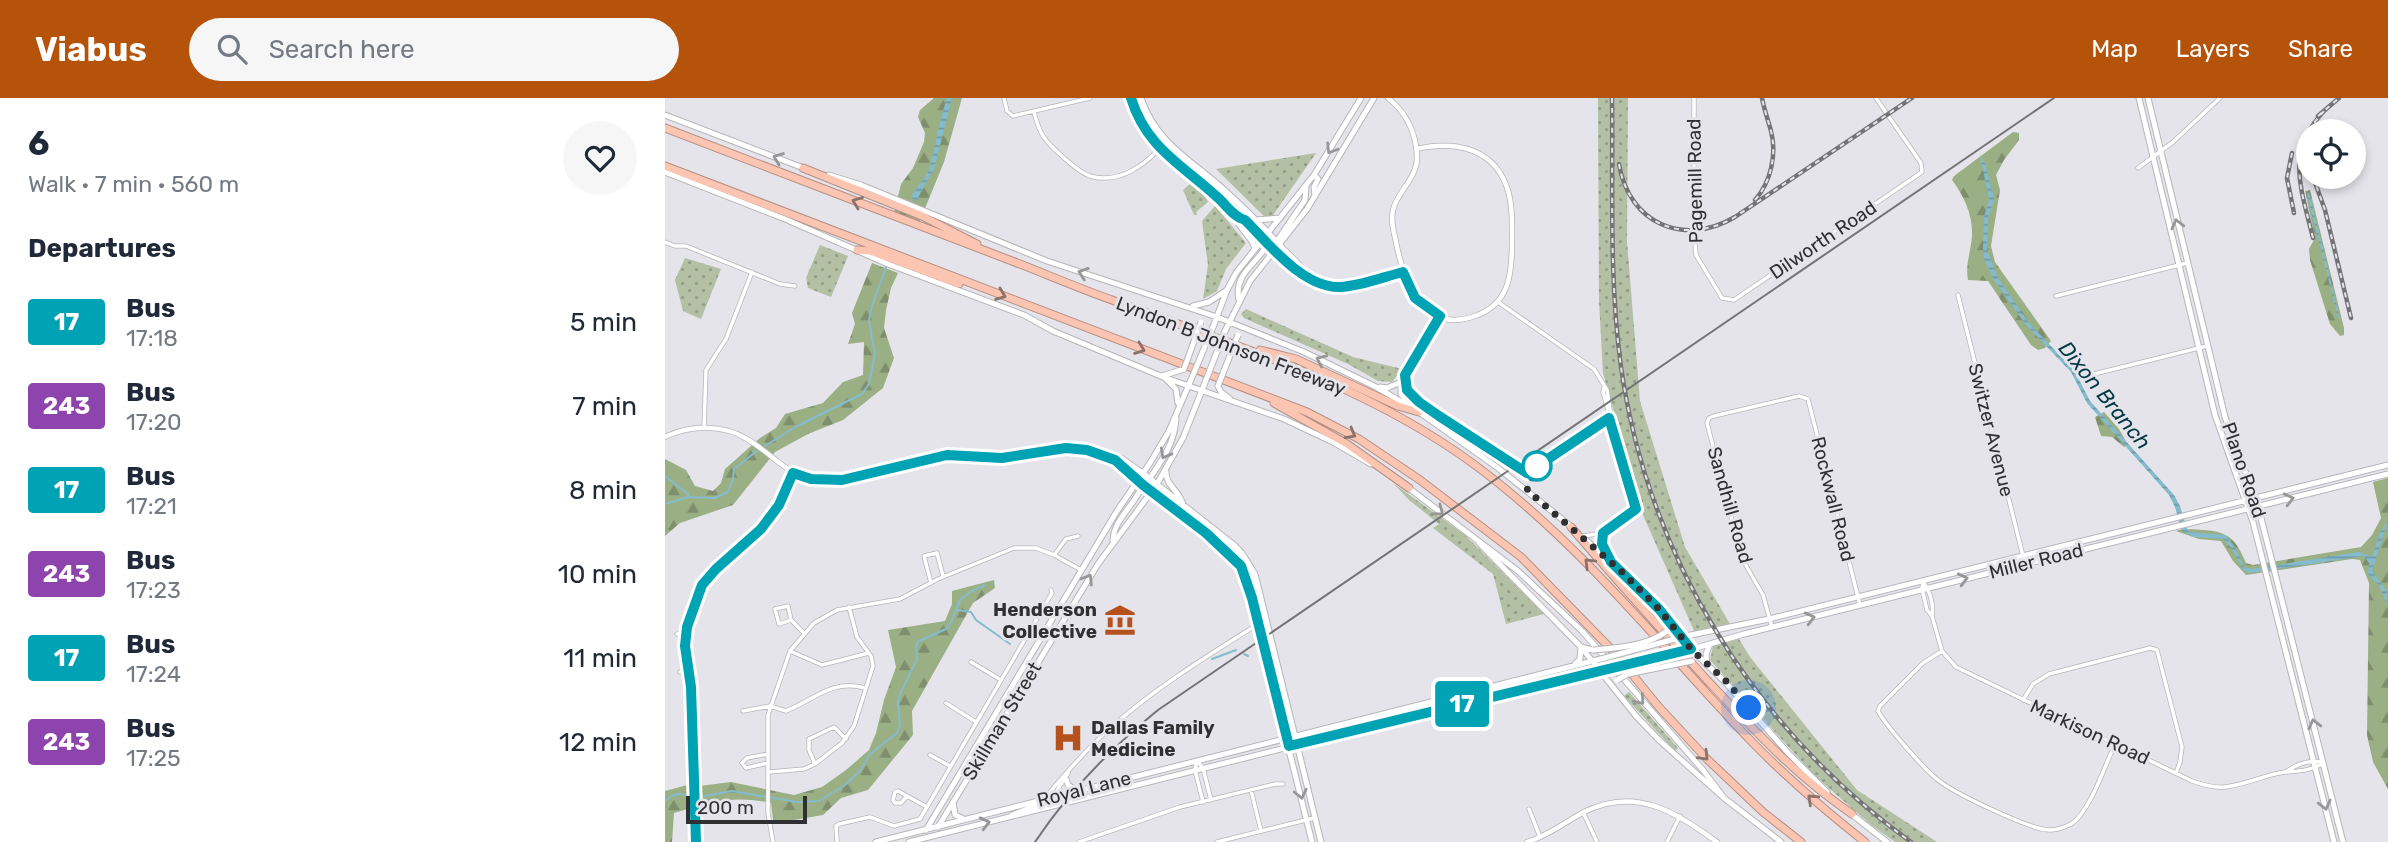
<!DOCTYPE html>
<meta charset="utf-8">
<style>
:root{--surface:#fff;--page:#f6f6f7;--text:#1f2937;--muted:#747a83;--accent:#b45309}
body{margin:0;font-family:Rubik,sans-serif;background:var(--page);color:var(--text);height:100vh;display:flex;flex-direction:column;font-size:26px;white-space:nowrap}
*{box-sizing:border-box;margin:0}
p{font-size:23px;color:var(--muted)}
.icon{flex:none;width:38px;height:38px;fill:none;stroke:currentColor;stroke-width:2;stroke-linecap:round;stroke-linejoin:round}
.map{position:relative;flex:1;overflow:hidden}
.side{display:flex;flex-direction:column;background:var(--surface);width:665px}
.side>*{flex:none}
.badge{padding:0 14px;border-radius:5px;font-size:24px;line-height:46px}
.buttons{position:absolute;left:1631px;top:21px;display:grid;gap:14px}
.buttons a{display:grid;place-items:center;width:70px;height:70px;border-radius:50%;background:var(--surface);box-shadow:0 4px 10px #0003;font-size:35px}
.scale{position:absolute;left:21px;bottom:18px;width:121px;box-sizing:border-box;padding-left:7px;border:4px solid #302f31;border-top:0;font-size:19px;line-height:24px;white-space:nowrap;color:#302f31;-webkit-text-stroke:5px #e5e4ea;paint-order:stroke}
.you{position:absolute;width:35px;height:35px;margin:-18px;border:5px solid #fff;border-radius:50%;background:#1a73e8;box-shadow:0 0 0 10px #1a73e833}
.map>.badge{position:absolute;translate:-50% -50%;box-shadow:0 0 0 4px #fff}
h2{padding:0 28px;font-size:26px;line-height:63px}
.round{display:grid;place-items:center;flex:none;width:74px;height:74px;border-radius:37px;background:var(--page)}
.head{display:flex;align-items:center;justify-content:space-between;height:119px;padding:0 28px}
h1{font-size:33px;font-weight:700;line-height:52px}
ul{padding:0;list-style:none}
li{display:flex;align-items:center;gap:21px;height:84px;padding:0 28px}
li div{flex:1}
li b{display:block;font-size:26px}
li em{font-style:normal}
li .badge{min-width:77px;font-weight:700;text-align:center}
header{display:flex;align-items:center;gap:42px;box-sizing:border-box;height:98px;padding:0 35px;background:var(--accent);color:#fff}
header strong{font-size:33px}
nav{display:flex;gap:38px;margin-inline-start:auto;font-size:24px}
.search{width:490px;height:63px;background:var(--page);display:flex;align-items:center;gap:18px;box-sizing:border-box;padding:0 24px;border-radius:38px;color:var(--muted);font-size:26px}
main{display:flex;flex:1;min-height:0}
.map>svg:first-child{display:block}
.grass{fill:url(#grass-dots)}
.forest{fill:url(#forest-firs)}
.water{fill:url(#water-rules)}
.lines{fill:none;stroke-linecap:round;stroke-linejoin:round}
.stream{stroke:#84bcce;stroke-width:2}
.minor-casing{stroke:#b5b5ba;stroke-width:5}
.tertiary-casing{stroke:#b5b5ba;stroke-width:6}
.secondary-casing{stroke:#b5b5ba;stroke-width:7}
.motorway-casing{stroke:#b59085;stroke-width:9}
.minor{stroke:#fff;stroke-width:3.5}
.tertiary{stroke:#fff;stroke-width:4.5}
.secondary{stroke:#fff;stroke-width:5}
.motorway{stroke:#fcc5b2;stroke-width:7}
.tram{stroke:#747376;stroke-width:2}
.rail-casing{stroke:#747376;stroke-width:4.5}
.rail{stroke:#e5e4ea;stroke-width:2;stroke-dasharray:5;stroke-linecap:butt}
.secondary-bridge-casing{stroke:#b5b5ba;stroke-width:7;stroke-linecap:butt}
.secondary-bridge{stroke:#fff;stroke-width:5}
.oneway{stroke:#989798}
.oneway2{stroke:#8c726b}
.line-casing{stroke:#fff;stroke-width:16}
.line{stroke:#00a3b4;stroke-width:10}
.walk{stroke:#302f31;stroke-width:7;stroke-dasharray:0 12.6}
.stop-dot{fill:#fff;stroke:#00a3b4;stroke-width:3.5}
.labels{text-anchor:middle;dominant-baseline:central;stroke-width:6;stroke-linejoin:round;paint-order:stroke}
.street-label{font-size:19px;fill:#302f31;stroke:#e5e4ea}
.poi-label{font-size:19px;font-weight:bold;fill:#302f31;stroke:#e5e4ea;text-anchor:end}
.water-label{font-size:21px;font-style:italic;fill:#023845;stroke:#e5e4ea}
</style>
<header>
<strong>Viabus</strong>
<div class="search"><svg class="icon" aria-label="search" viewBox="0 0 24 24"><circle cx="10" cy="10" r="6"/><path d="M15 15l6 6"/></svg>Search here</div>
<nav><a>Map</a><a>Layers</a><a>Share</a></nav>
</header>
<main>
<section class="side">
<div class="head"><div><h1>6</h1><p>Walk · 7 min · 560 m</p></div><a class="round"><svg class="icon" aria-label="heart" viewBox="0 0 24 24"><path d="M12 20l-8-8c-3-5 5-10 8-4 3-6 11-1 8 4z"/></svg></a></div>
<h2>Departures</h2>
<ul>
<li><span class="badge" style="background:#00a3b4;color:#fff">17</span><div><b>Bus</b><p>17:18</p></div><em>5 min</em></li>
<li><span class="badge" style="background:#8e44ad;color:#fff">243</span><div><b>Bus</b><p>17:20</p></div><em>7 min</em></li>
<li><span class="badge" style="background:#00a3b4;color:#fff">17</span><div><b>Bus</b><p>17:21</p></div><em>8 min</em></li>
<li><span class="badge" style="background:#8e44ad;color:#fff">243</span><div><b>Bus</b><p>17:23</p></div><em>10 min</em></li>
<li><span class="badge" style="background:#00a3b4;color:#fff">17</span><div><b>Bus</b><p>17:24</p></div><em>11 min</em></li>
<li><span class="badge" style="background:#8e44ad;color:#fff">243</span><div><b>Bus</b><p>17:25</p></div><em>12 min</em></li>
</ul>
</section>
<div class="map">
<svg width="1723" height="744" viewBox="0 0 1723 744">
<defs>
<pattern id="grass-dots" width="8" height="8" patternUnits="userSpaceOnUse" patternTransform="scale(1.75)"><rect width="8" height="8" fill="#b3c0a4"/><path d="M2 2h.1M6 6h.1" fill="none" stroke="#929c86" stroke-width="1.8" stroke-linecap="round"/></pattern>
<pattern id="forest-firs" width="22" height="20" patternUnits="userSpaceOnUse" patternTransform="scale(1.75)"><rect width="22" height="20" fill="#9baf84"/><path d="M5 1l3.5 6h-7zM16 11l3.5 6h-7z" fill="#7f8f6d"/></pattern>
<pattern id="water-rules" width="6" height="5" patternUnits="userSpaceOnUse" patternTransform="scale(1.75)"><rect width="6" height="5" fill="#84bcce"/><path d="M0 2.5h6" fill="none" stroke="#6c99a8"/></pattern>
</defs>
<rect width="100%" height="100%" fill="#e5e4ea"/>
<path class="grass" d="M933,0H963L962,143L975,303L1020,449L1065,526L1030,535L978,417L938,275L934,203Z
M651,55L604,123L551,71Z
M525,86L540,98L543,104L531,114L532,117H529L518,92Z
M550,108L581,145L561,171L552,193L538,201L543,167L537,123Z
M155,147L183,158L166,199L143,190L141,180Z
M20,160L56,171L36,221L18,213L10,182Z
M581,211L688,259L737,271L727,284L713,283L683,266L579,220L576,216Z
M728,385L800,437L879,516L841,526L828,476L768,430L774,426L744,402Z
M1074,541L1085,559L1192,692L1272,744H1230L1205,726L1149,677L1045,562L1048,548Z
M964,594L1013,650L1010,653L959,598Z"/>
<path class="forest" d="M269,0H297L279,64L254,125L229,115L236,86L248,70L259,44L260,35L253,19L255,12Z
M1348,34L1354,35V42L1339,62L1331,77L1335,92L1326,148L1330,164L1386,243L1380,250L1373,252L1366,247L1323,183L1303,182C1300,167 1306,153 1307,138C1308,117 1299,98 1287,82L1289,78Z
M1645,92L1679,230V237L1675,238L1665,226L1645,162L1644,151L1650,140L1640,93Z
M207,165L233,175L226,190L221,212L219,230L229,260L218,290L178,322L143,336L110,354L68,407L15,425L0,438V361L21,372L30,388L48,393L56,385L60,371L95,340L111,330L120,316L158,305L178,284L198,277L199,244L183,246L190,226L187,215Z
M1439,314L1454,331L1463,347L1459,349L1447,339L1436,338L1430,319Z
M1723,380V691L1708,664L1702,637L1704,485L1695,462L1687,461L1581,477L1568,463L1556,443L1534,441L1511,433C1522,430 1528,432 1539,432C1565,434 1571,442 1581,465L1588,467L1696,449L1707,437L1716,420L1708,384Z
M329,482L330,490L308,505L247,613L248,637L203,692L176,700L158,717L129,722H108L106,705C78,699 63,701 35,707L34,688L66,684L129,697L157,689L181,672L204,652L211,635L219,602L231,569L223,532L280,523L287,506V493Z
M26,686V710L9,715L7,744H0V693Z"/>
<path class="water" d="M282,0H287L269,71L254,97L253,103L246,100C250,89 260,83 264,72C271,48 274,23 282,0Z
M1315,57L1320,65L1329,101L1323,121L1322,152L1333,180L1364,225L1409,272L1425,303L1509,397L1515,408L1522,431L1524,434L1560,437L1570,449L1579,469L1586,471L1694,454L1707,459L1715,434L1723,422L1707,473L1721,492L1723,508L1714,487L1703,476L1704,465L1699,458L1585,475L1578,472L1567,451L1558,441L1529,439L1517,433L1510,409L1504,397L1422,305L1406,274L1361,227L1329,182L1320,163L1318,153L1319,119L1324,101Z
M1644,94L1675,221L1674,223L1642,97Z"/>
<g class="lines">
<path class="stream" d="M98,349L132,328L197,296L204,286L210,256L204,223L206,211L221,169
M0,378L23,396V399L0,406
M23,399L49,400L63,394L68,381L69,371L93,352
M292,512L306,514L311,522L345,546
M579,556L583,558
M547,561L571,552
M0,703L6,698L14,696L35,699L67,693L132,704L154,703L180,687L195,673L205,656L232,635L235,627L233,605L235,596L252,561L251,547L254,543L281,531L286,524L295,502L305,494L320,487"/>
<defs>
<path id="minor" d="M339,0L342,13L348,18L425,0
M1029,0V133L1031,157L1057,200L1069,202L1257,74L1256,65L1211,0
M369,14C375,38 380,43 398,59C406,66 414,74 425,78C455,87 484,65 500,43
M1473,70L1508,44L1555,0
M0,144L10,148H21L115,186L130,188
M1293,197L1360,466
M1391,198L1522,165
M833,204L929,271L942,292L947,324
M1429,276L1542,248
M736,284L774,220
M39,330L41,272L61,241L87,174
M938,435V446L945,462
M919,438L938,435L971,411L938,294L939,290
M389,457L401,441L413,438
M1258,483L1257,491L1262,512L1267,518L1277,553L1291,569L1527,683C1538,687 1548,690 1560,689C1580,687 1599,677 1620,674C1633,673 1645,673 1657,666
M1258,484C1265,493 1269,506 1267,518
M266,485L259,458L272,455L278,478
M126,522L123,508L110,511L114,526L126,522L139,535
M1107,529L1098,497L1079,464L1074,450L1042,325L1044,320L1049,318L1134,298L1143,301L1195,507
M12,536L15,535
M125,553L157,567L204,555
M1277,553L1258,565L1215,608L1213,613C1222,629 1258,670 1273,682C1289,695 1367,733 1386,732C1392,732 1400,729 1406,726C1425,714 1440,667 1450,646
M306,564L336,582
M15,574L17,573
M1358,602L1368,586L1384,576L1485,550L1492,552L1517,649L1515,664L1511,675
M281,605L311,624
M78,613L105,608L121,613C149,602 166,581 200,590
M103,656L82,660L77,665L81,670L103,665
M265,657L285,668
M532,663L538,670L546,702
M532,663L530,672L538,704
M150,666L144,652V641L169,629L181,641
M1622,673C1632,666 1645,662 1657,664
M104,674L139,671L150,666L177,645L189,628L208,568L206,558L192,539L184,509
M586,692L596,733
M242,698L236,705H230L228,702L230,694L233,693L262,709
M388,699L403,675
M380,700C399,677 420,653 442,633C489,590 547,555 601,521
M864,711L875,739
M918,714L932,744
M108,744L103,715V617L125,553L149,525L172,512L235,501L273,481L349,450H371L389,457L416,472
M172,744L171,728L174,726L205,719L229,728L255,721L387,495L386,492
M414,744L515,709L610,686H618
M552,744L649,720
M1002,744L1015,718"/>
<path id="tertiary" d="M723,0C741,14 752,36 752,60C752,80 732,94 728,112C725,125 730,137 732,149C741,189 758,236 810,218C845,206 847,175 847,144C847,128 848,112 844,96C832,50 791,42 751,51
M615,147L635,167L636,173
M610,153C657,201 680,189 738,174
M0,339C25,327 58,326 82,341C111,358 123,381 160,383C201,385 241,364 280,357C300,354 320,360 339,360C355,359 371,354 386,351C421,345 448,359 473,382
M443,357L457,360L478,375
M31,744L26,589L20,548L21,529L37,487L51,471L96,431L114,407L128,375
M862,744C883,738 900,724 919,714C971,688 1010,714 1052,744"/>
<path id="secondary" d="M466,0C487,66 543,75 576,129C581,137 588,141 590,151
M476,0C491,44 523,60 556,89C576,107 596,127 615,147
M1474,0L1550,317L1588,424L1669,744
M1483,0L1560,319L1593,408L1678,744
M0,17L141,71
M0,74L120,121L223,166L359,217L388,233L498,279L619,321L668,344L706,366
M164,77L196,87L382,163L552,219L639,254L711,289L754,314L833,370L908,430
M649,77L653,81L649,89L650,98
M572,120L580,122L600,143
M591,122L615,120
M610,146L640,102L641,89
M574,202C567,170 604,162 604,136
M528,208L544,204L562,192
M548,229L562,192L571,175L649,77L696,0
M560,233L585,183L642,111L709,0
M497,278L519,271
M501,281L511,291L513,305
M553,288L556,294L565,301
M715,289L722,290L736,284V296L744,305
M501,374C501,388 515,393 518,407
M478,375L569,447L577,455L590,476L656,744
M473,382L557,448L580,476L647,744
M741,388L853,473L917,533L1038,672L1059,700
M487,394L485,380C498,361 510,344 511,320
M918,439L994,511L1026,551L1061,585L1124,656L1162,694
M448,443C448,417 481,401 478,375
M814,445L916,549L971,618L995,643L1059,700L1116,744
M1016,539L1104,521L1723,367
M1024,552L1079,536L1723,376
M910,566L915,561L916,549L928,552
M1042,567L1041,556L1045,546
M401,681L403,687L411,692
M288,704L290,717L297,720
M1185,715L1222,744
M347,717L383,703
M273,729L433,466L492,386L518,340L541,282
M261,732L452,413L485,365L504,333L528,277
M211,744L932,562
M244,744L868,588L941,573"/>
<path id="motorway" d="M0,30C116,74 231,119 347,163C381,176 413,190 447,202C571,248 702,287 810,367C919,448 995,548 1088,645C1123,681 1161,713 1200,744
M0,68L642,314L694,341L755,382L856,459L949,554L993,608L1042,661L1098,714L1136,744
M138,70L257,118L312,146
M192,152L205,153L294,186
M595,252L631,261L733,308L754,314
M609,305L682,346L744,390
M906,429C950,481 996,531 1042,582C1089,632 1130,677 1187,716"/>
</defs>
<use href="#minor" class="minor-casing"/>
<use href="#tertiary" class="tertiary-casing"/>
<use href="#secondary" class="secondary-casing"/>
<use href="#motorway" class="motorway-casing"/>
<use href="#minor" class="minor"/>
<use href="#tertiary" class="tertiary"/>
<use href="#secondary" class="secondary"/>
<use href="#motorway" class="motorway"/>
<path class="tram" d="M370,744C404,693 445,651 493,612L1389,0"/>
<defs>
<path id="rail" d="M947,0C948,89 944,181 956,269C983,459 1090,632 1246,744
M1653,18L1674,0
M1627,55L1622,80L1629,115
M954,66C964,126 1019,149 1070,119L1247,0
M1648,79L1660,112L1686,220
M1090,102C1106,84 1112,56 1106,33C1103,22 1099,11 1097,0
M1648,140C1636,90 1620,55 1659,13"/>
</defs>
<use href="#rail" class="rail-casing"/>
<use href="#rail" class="rail"/>
<defs>
<path id="secondary-bridge" d="M519,271L536,224
M528,277L548,229
M541,282L560,233
M553,288L573,237
M928,552C951,550 983,548 1002,533
M932,562L1010,541
M941,573L1021,553
M952,582L963,576L1027,563"/>
</defs>
<use href="#secondary-bridge" class="secondary-bridge-casing"/>
<use href="#secondary-bridge" class="secondary-bridge"/>
</g>
<defs><path id="oneway-chevron" d="M-2-3.5L2.5 0L-2 3.5" fill="none" stroke-width="1.6" stroke-linecap="round" stroke-linejoin="round" transform="scale(1.75)"/></defs>
<g class="oneway">
<use href="#oneway-chevron" transform="translate(666 51) rotate(122)"/>
<use href="#oneway-chevron" transform="translate(113 60) rotate(-159)"/>
<use href="#oneway-chevron" transform="translate(1512 126) rotate(-104)"/>
<use href="#oneway-chevron" transform="translate(418 175) rotate(-161)"/>
<use href="#oneway-chevron" transform="translate(656 262) rotate(-155)"/>
<use href="#oneway-chevron" transform="translate(500 356) rotate(119)"/>
<use href="#oneway-chevron" transform="translate(1624 401) rotate(-14)"/>
<use href="#oneway-chevron" transform="translate(774 413) rotate(37)"/>
<use href="#oneway-chevron" transform="translate(423 481) rotate(-58)"/>
<use href="#oneway-chevron" transform="translate(1298 481) rotate(-14)"/>
<use href="#oneway-chevron" transform="translate(1145 520) rotate(-14)"/>
<use href="#oneway-chevron" transform="translate(975 602) rotate(50)"/>
<use href="#oneway-chevron" transform="translate(1649 626) rotate(-104)"/>
<use href="#oneway-chevron" transform="translate(636 696) rotate(77)"/>
<use href="#oneway-chevron" transform="translate(1660 707) rotate(76)"/>
<use href="#oneway-chevron" transform="translate(320 725) rotate(-14)"/>
</g>
<g class="oneway2">
<use href="#oneway-chevron" transform="translate(192 104) rotate(-159)"/>
<use href="#oneway-chevron" transform="translate(336 197) rotate(21)"/>
<use href="#oneway-chevron" transform="translate(475 251) rotate(21)"/>
<use href="#oneway-chevron" transform="translate(686 336) rotate(30)"/>
<use href="#oneway-chevron" transform="translate(924 465) rotate(-135)"/>
<use href="#oneway-chevron" transform="translate(1039 658) rotate(46)"/>
<use href="#oneway-chevron" transform="translate(1147 701) rotate(-137)"/>
</g>
<g class="lines">
<defs>
<path id="line" d="M31,744L26,589L20,548L22,529L37,487L51,471L96,431L114,407L128,375L146,381L177,382L282,357L337,360L401,350L422,352L450,362L478,387L541,435L576,468L587,500L624,648L1026,551L994,511L946,464L937,446L938,435L971,411L944,320L862,375L774,318L754,304L742,292L740,277L775,218L750,200L738,174C718,179 696,188 675,189C638,190 604,146 580,122C568,119 561,106 551,98C516,66 481,49 466,0"/>
</defs>
<use href="#line" class="line-casing"/>
<use href="#line" class="line"/>
<path class="walk" d="M872,368L862,392L955,472L994,511L1026,551L1062,584L1084,610"/>
</g>
<defs>
<symbol id="museum-bare" viewBox="-9 -9 18 18"><path d="M0-6L6-3V-2H-6V-3ZM-5-1h2V3h-2ZM-1-1h2V3h-2ZM3-1h2V3H3ZM-6 4H6V6H-6Z" fill="#b5511d" stroke="#e5e4ea" stroke-width="2.5" paint-order="stroke"/></symbol>
<symbol id="hospital-bare" viewBox="-9 -9 18 18"><path d="M-5-5h3v3.5h4V-5h3V5h-3V1.5h-4V5h-3Z" fill="#b5511d" stroke="#e5e4ea" stroke-width="2.5" paint-order="stroke"/></symbol>
</defs>
<g fill-rule="evenodd">
<use href="#museum-bare" x="433" y="500" width="44" height="44"/>
<use href="#hospital-bare" x="381" y="618" width="44" height="44"/>
</g>
<circle class="stop-dot" cx="872" cy="368" r="14"/>
<g class="labels">
<g class="street-label">
<text transform="translate(1030 83) rotate(-91)">Pagemill Road</text>
<text transform="translate(1158 142) rotate(-34)">Dilworth Road</text>
<text transform="translate(566 248) rotate(21)">Lyndon B Johnson Freeway</text>
<text transform="translate(1326 332) rotate(76)">Switzer Avenue</text>
<text transform="translate(1579 372) rotate(71)">Plano Road</text>
<text transform="translate(1168 401) rotate(76)">Rockwall Road</text>
<text transform="translate(1065 407) rotate(74)">Sandhill Road</text>
<text transform="translate(1371 463) rotate(-14)">Miller Road</text>
<text transform="translate(337 623) rotate(-59)">Skillman Street</text>
<text transform="translate(1425 634) rotate(25)">Markison Road</text>
<text transform="translate(419 691) rotate(-14)">Royal Lane</text>
</g>
<g class="poi-label">
<text x="432" y="511">Henderson<tspan x="432" dy="22">Collective</tspan></text>
<text x="426" y="629" text-anchor="start">Dallas Family<tspan x="426" dy="22">Medicine</tspan></text>
</g>
<g class="water-label">
<text transform="translate(1440 297) rotate(51)">Dixon Branch</text>
</g>
</g>
</svg>
<div class="buttons">
<a><svg class="icon" aria-label="locate" viewBox="0 0 24 24"><circle cx="12" cy="12" r="6"/><path d="M12 2v4M12 18v4M2 12h4M18 12h4"/></svg></a>
</div>
<div class="scale">200 m</div>
<div class="you" style="left:1084px;top:610px"></div>
<b class="badge" style="left:797px;top:606px;background:#00a3b4;color:#fff">17</b>
</div>
</main>
